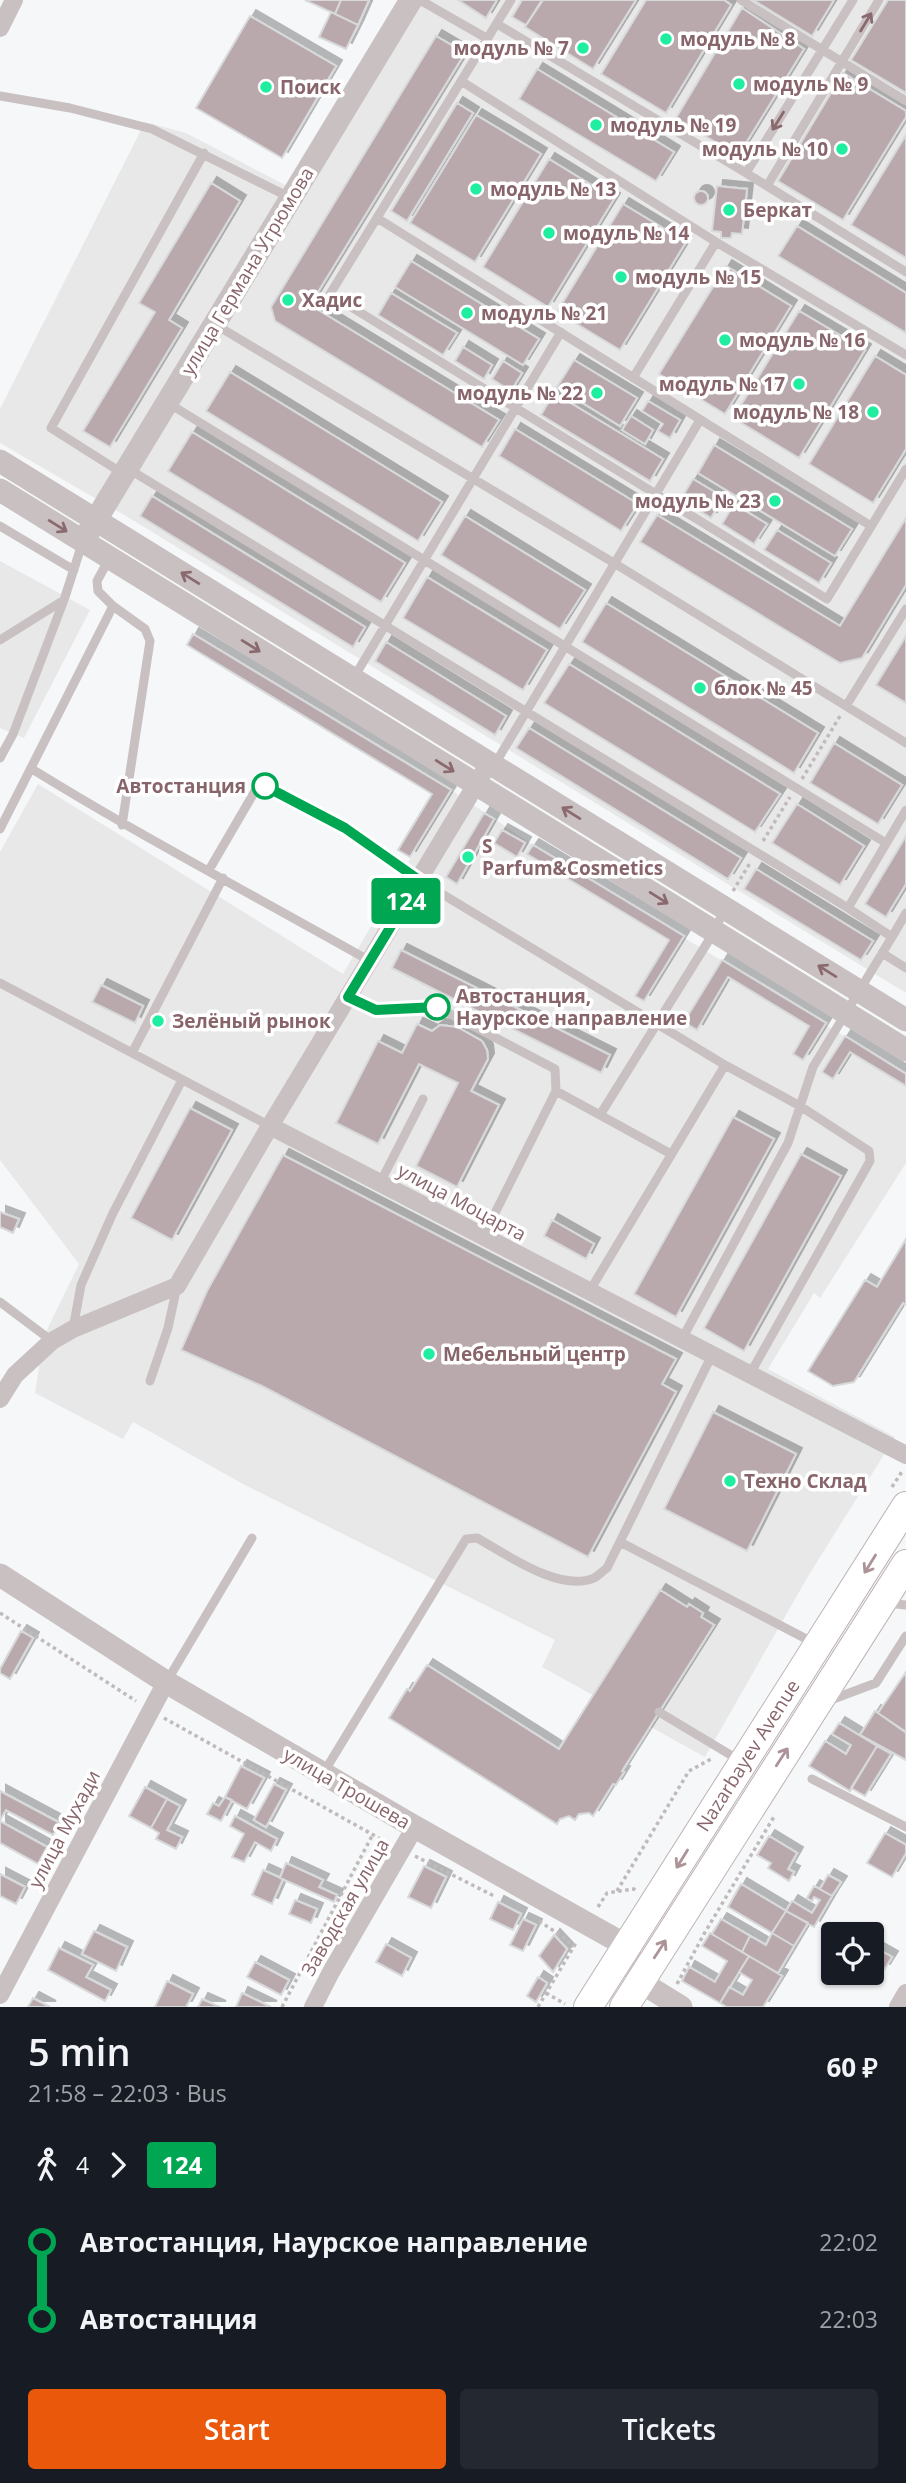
<!DOCTYPE html>
<meta charset="utf-8">
<style>
:root{--surface:#171b24;--page:#242831;--text:#f1f3f6;--muted:#9ea1a6;--accent:#ea580c}
body{margin:0;font-family:"Open Sans",sans-serif;background:var(--page);color:var(--text);height:100vh;display:flex;flex-direction:column;font-size:26px;white-space:nowrap}
*{box-sizing:border-box;margin:0}
p{font-size:23px;color:var(--muted)}
.icon{flex:none;width:38px;height:38px;fill:none;stroke:currentColor;stroke-width:2;stroke-linecap:round;stroke-linejoin:round}
.map{position:relative;height:2007px;overflow:hidden}
.details{display:flex;flex-direction:column;background:var(--surface);flex:1}
.details>*{flex:none}
.badge{padding:0 14px;border-radius:5px;font-size:24px;line-height:46px}
.controls{position:absolute;left:821px;top:1922px;display:grid;gap:14px}
.controls a{display:grid;place-items:center;width:63px;height:63px;border-radius:7px;background:var(--surface);box-shadow:0 2px 5px #0004;font-size:35px}
.map>.badge{position:absolute;translate:-50% -50%;box-shadow:0 0 0 4px #fff}
.legs{display:flex;align-items:center;gap:10px;height:77px;padding:0 28px;font-size:23px}
.legs p{margin-inline-start:auto}
.overview{display:flex;align-items:center;justify-content:space-between;height:119px;padding:0 28px}
h1{font-size:38px;font-weight:600;line-height:52px}
.button{display:flex;gap:14px;margin-top:auto;padding:14px 28px}
.button a{flex:1;height:80px;border-radius:7px;background:var(--accent);color:#fff;font-size:28px;font-weight:600;line-height:80px;text-align:center}
.button a+a{background:var(--page);color:var(--text)}
ul{padding:0 28px;list-style:none}
li{display:flex;align-items:center;gap:24px;height:77px;font-size:26px}
li i{display:grid;place-items:center;width:10px;height:100%;margin:0 9px;background:currentColor}
li i::after{content:'';width:18px;height:18px;margin:-9px;border:5px solid;border-radius:50%;background:var(--surface)}
li p{margin-inline-start:auto}
li:first-child i{background:linear-gradient(#0000 50%,currentColor 0)}
li:last-child i{background:linear-gradient(currentColor 50%,#0000 0)}
.map>svg:first-child{display:block}
.built{fill:#e8e8e9}
.building{fill:#b9a9ad;stroke:#d7d9da;stroke-width:2;filter:url(#shadow)}
.lines{fill:none;stroke-linecap:round;stroke-linejoin:round}
.primary-casing{stroke:#bdb3b5;stroke-width:30}
.path{stroke:#c1babb;stroke-width:3.5;stroke-dasharray:3.5 3.5;stroke-linecap:butt}
.service{stroke:#c9c0c2;stroke-width:9}
.minor{stroke:#c9c0c2;stroke-width:18}
.tertiary{stroke:#c9c0c2;stroke-width:23}
.primary{stroke:#fff;stroke-width:28}
.oneway{stroke:#8b6a6f}
.oneway2{stroke:#ac9397}
.line-1-casing{stroke:#fff;stroke-width:16}
.line-1{stroke:#00a651;stroke-width:10}
.poi-dot{fill:#1feea0;stroke:#fff;stroke-width:2.5}
.stop-1-dot{fill:#fff;stroke:#00a651;stroke-width:3.5}
.labels{text-anchor:middle;dominant-baseline:central;stroke-width:7;stroke-linejoin:round;paint-order:stroke}
.poi-label{font-size:19px;font-weight:bold;fill:#88656b;stroke:#fff;text-anchor:start}
.street-label{font-size:19px;fill:#88656b;stroke:#fff}
.stop-label{font-size:19px;font-weight:bold;fill:#88656b;stroke:#fff;text-anchor:end}
</style>
<div class="map">
<svg width="906" height="2007" viewBox="0 0 906 2007">
<defs>
<filter id="shadow"><feDropShadow dx="6" dy="-6" stdDeviation="0" flood-color="#0004"/></filter>
</defs>
<rect width="100%" height="100%" fill="#f5f7f8"/>
<path class="built" d="M421,0H906V993L136,522L0,443V409L145,122L186,133L302,194Z
M0,561L90,610L24,738L0,728Z
M38,784L343,974L451,790L533,845L906,1074V1163L820,1298L814,1293L768,1369L895,1437L807,1578L705,1757L542,1667L555,1640L243,1484L133,1422L123,1439L35,1393L44,1336L79,1264L0,1160V852Z"/>
<path class="building" d="M305,0H341L335,14Z
M341,0H369L358,25L335,14Z
M458,0H497L486,18Z
M522,0H542L526,25L512,17Z
M543,0H636L593,69L525,27Z
M646,0H724L731,5L666,113L601,74Z
M753,0H834L812,36Z
M888,0H906V93L851,60Z
M742,8L804,49L738,156L676,118Z
M331,12L358,25L346,49L319,37Z
M250,16L336,66L282,158L196,108Z
M436,36L465,53L310,305L499,420L482,447L275,321L271,307Z
M537,69L674,152L656,181L519,99Z
M843,73L906,111V117L843,220L778,181Z
M457,103L473,113L407,221L391,211Z
M476,115L541,154L475,262L410,223Z
M906,135V258L851,225Z
M549,159L614,199L548,307L483,267Z
M211,183L240,201L169,320L182,328L110,447L83,431L155,312L139,303Z
M717,186L747,189L742,234L732,233L731,238H721V232L712,231Z
M694 198a7 7 0 1 1 14 0a7 7 0 1 1-14 0Z
M623,204L686,242L620,350L557,312Z
M797,226L906,293V333L778,256Z
M411,261L539,339L523,365L395,287Z
M726,266L791,306L725,414L659,374Z
M391,293L457,333L443,355L378,315Z
M799,311L865,350L799,458L733,418Z
M463,347L492,365L484,379L455,361Z
M875,356L906,375V449L873,503L809,464Z
M574,360L637,398L620,426L557,387Z
M503,361L522,373L511,391L492,379Z
M230,372L442,502L418,541L206,411Z
M554,393L663,459L650,481L541,415Z
M648,401L680,420L670,438L658,431L663,424L642,411Z
M631,416L653,430L645,444L622,430Z
M515,429L638,504L621,531L499,456Z
M192,432L405,563L381,602L168,471Z
M714,445L852,529L835,556L698,473Z
M693,479L723,497L711,518L681,499Z
M152,496L365,627L353,647L140,516Z
M734,504L767,524L754,544L722,524Z
M657,515L840,626L906,518V585L862,658L840,663L640,542Z
M465,516L585,590L560,629L441,555Z
M777,530L831,563L819,583L764,550Z
M427,577L547,650L523,690L403,618Z
M606,603L818,733L794,773L582,642Z
M193,634L451,790L410,857L398,850L432,794L187,645Z
M906,636V703L876,685Z
M386,642L506,716L495,735L375,661Z
M569,664L780,794L755,832L544,703Z
M529,728L741,858L728,879L516,748Z
M834,743L902,785L878,824L810,783Z
M797,804L864,846L840,885L772,843Z
M484,813L494,819L457,884L446,877Z
M502,830L525,843L517,857L494,843Z
M906,836V884L886,917L865,904Z
M533,845L684,936L644,1001L635,996L669,940L527,854Z
M756,869L873,941L861,960L744,889Z
M401,950L610,1055L601,1073L392,968Z
M722,960L826,1023L803,1060L793,1054L809,1026L728,977L697,1030L684,1022Z
M101,985L143,1006L135,1023L92,1002Z
M417,1024L432,1031L440,1025L457,1027L482,1041L487,1050L488,1059L471,1091L499,1105L457,1187L416,1166L458,1083L419,1064L378,1144L336,1123L378,1041L402,1053Z
M845,1036L906,1074V1086L850,1052L833,1079L822,1072Z
M190,1108L232,1130L172,1240L131,1218Z
M733,1117L774,1139L676,1317L634,1294Z
M801,1154L841,1176L744,1351L704,1328Z
M283,1155L676,1359L662,1384L676,1392L588,1557L262,1386L181,1350L207,1291Z
M0,1212L19,1219L13,1233L0,1227Z
M552,1220L594,1244L586,1259L544,1236Z
M906,1239V1305L903,1303L854,1382L833,1386L808,1371L865,1280L877,1287Z
M713,1412L796,1454L747,1551L664,1509Z
M660,1590L687,1607L689,1604L703,1613L701,1617L714,1625L622,1771L624,1772L616,1785L613,1784L593,1816L589,1813L579,1814L575,1820L569,1816L560,1819L557,1824L389,1718L407,1689L410,1691L427,1665L559,1749Z
M21,1631L33,1638L10,1679L0,1673V1669Z
M906,1672V1730L905,1732L878,1713Z
M875,1711L906,1732V1760L860,1735Z
M839,1723L877,1746L850,1791L809,1766L825,1741L846,1754L851,1745L832,1734Z
M877,1746L891,1754L865,1796L851,1788Z
M241,1766L264,1778L247,1809L225,1797Z
M274,1784L286,1790L266,1827L254,1820Z
M145,1787L167,1799L151,1828L129,1816Z
M0,1791L60,1823L53,1835L6,1810L0,1820Z
M225,1797L232,1800L221,1821L207,1814L213,1803L219,1806Z
M167,1799L180,1806L167,1830L182,1837L176,1849L156,1839L159,1833L151,1828Z
M235,1816L277,1839L271,1851L255,1842L244,1862L232,1857L244,1834L230,1826Z
M0,1821L47,1847L38,1864L0,1843Z
M885,1833L906,1845V1853L892,1877L867,1863Z
M769,1836L797,1853L788,1869L794,1872L789,1881L768,1868L771,1863L757,1855Z
M286,1863L323,1880L319,1887L337,1895L334,1902L280,1878Z
M424,1866L446,1877L431,1908L408,1897Z
M263,1870L283,1879L272,1904L252,1895Z
M0,1874L25,1887L16,1904L0,1896Z
M828,1875L841,1882L832,1896L820,1889Z
M741,1884L786,1911L772,1933L728,1907Z
M814,1886L832,1896L814,1927L786,1911L792,1901L812,1913L820,1900L814,1897L812,1901L807,1898Z
M295,1900L317,1909L311,1923L289,1914Z
M498,1902L521,1914L513,1930L490,1919Z
M786,1911L808,1923L794,1946L772,1933Z
M523,1919L536,1925L523,1951L510,1945Z
M721,1919L750,1936L742,1952L712,1934Z
M94,1931L127,1947L116,1971L82,1954Z
M710,1933L749,1956L720,2003L682,1981L689,1967L715,1982L727,1961L702,1946Z
M772,1933L794,1946L778,1973L742,1952L750,1936L766,1945Z
M554,1935L567,1949L553,1972L539,1956Z
M386,1944L411,1958L402,1976L376,1962Z
M59,1948L93,1965L86,1977L111,1990L105,2001L48,1970Z
M878,1949L892,1957L884,1970L872,1963Z
M749,1956L782,1976L763,2007H727L720,2003L729,1987L743,1995L752,1980L739,1972Z
M255,1962L289,1980L281,1995L247,1977Z
M538,1977L547,1983L536,2002L527,1996Z
M167,1981L193,1994L186,2007H155Z
M242,1993L271,2007H236Z
M33,1998L50,2007H28Z
M202,1999L220,2007H198Z"/>
<g class="lines">
<defs>
<g id="primary">
<path id="s1" d="M588,2007L906,1506"/>
<path d="M624,2007L906,1564"/>
</g>
</defs>
<use href="#primary" class="primary-casing"/>
<path class="path" d="M802,779L840,716
M763,841L790,797
M733,891L750,863
M892,1487L903,1470
M0,1613L136,1701
M164,1718L386,1842
M415,1856L496,1897
M617,1891L689,1771L713,1758
M598,1907L607,1893L634,1889L637,1891
M539,1921L566,1939L573,1947
M677,1984L704,1934L775,1815
M546,1993L565,2004
M282,2007L373,1834
M538,2007L577,1941"/>
<path class="service" d="M420,0L488,39
M511,0L330,294L827,599L906,469
M741,0L906,101
M497,24L746,173L906,272
M461,81L716,242L906,355
M0,96L70,108L152,129L289,197
M746,173L853,0
M767,186L879,0
M377,218L871,526
M216,325L614,563L906,743
M633,378L716,242
M168,403L886,843
M127,468L848,908
M122,473L51,428L204,153
M0,526L74,570
M113,606L145,629L150,641L122,825
M0,640L64,600L82,544
M353,679L561,332
M846,706L906,609
M0,758L13,734L64,600
M495,764L700,420
M32,769C142,837 257,897 370,961
M0,829L113,606L98,591L97,581L109,559
M209,870L255,791L262,787L269,788L345,828L419,880L725,1065L800,1106L869,1151L870,1161L750,1374
M892,937L906,913
M882,953L906,968
M0,983L270,1126
M348,997L376,1010L437,1007L555,1069L556,1091L600,1115L714,932L724,910
M132,1053L223,878
M600,1115L671,1154
M380,1183L423,1099
M483,1237L556,1091
M589,1292L725,1065
M0,1302L52,1341
M73,1329L81,1285L113,1213L182,1080
M682,1339L788,1143L813,1067L892,937L848,908L906,810
M150,1381L168,1328L177,1286
M620,1542L814,1643
M887,1603L906,1605
M167,1681L252,1538
M828,1701L876,1683L906,1636
M659,1712L739,1760
M324,1772L466,1539L477,1538C506,1554 560,1593 594,1578C598,1576 603,1571 607,1568L712,1355
M812,1779L906,1827"/>
<path class="minor" d="M0,28L14,0
M270,1126L906,1455
M0,1399L15,1375L52,1341L73,1329L177,1286L270,1126L489,763
M0,1995L166,1682
M313,2007L331,1972L415,1827
M898,2007L906,1993"/>
<path class="tertiary" d="M0,461L906,1020
M0,490L906,1050
M88,533L411,0
M0,1575L166,1682L415,1827L627,1946L639,1981L681,2007"/>
<use href="#primary" class="primary"/>
</g>
<defs><path id="oneway-shaft" d="M-6 0H5M1.5-3L5.5 0L1.5 3" fill="none" stroke-width="1.6" stroke-linecap="round" stroke-linejoin="round" transform="scale(1.75)"/></defs>
<g class="oneway">
<use href="#oneway-shaft" transform="translate(866 22) rotate(-59)"/>
<use href="#oneway-shaft" transform="translate(778 121) rotate(122)"/>
<use href="#oneway-shaft" transform="translate(58 526) rotate(32)"/>
<use href="#oneway-shaft" transform="translate(190 578) rotate(-148)"/>
<use href="#oneway-shaft" transform="translate(251 646) rotate(32)"/>
<use href="#oneway-shaft" transform="translate(445 766) rotate(32)"/>
<use href="#oneway-shaft" transform="translate(571 813) rotate(-148)"/>
<use href="#oneway-shaft" transform="translate(659 898) rotate(32)"/>
<use href="#oneway-shaft" transform="translate(827 971) rotate(-148)"/>
</g>
<g class="oneway2">
<use href="#oneway-shaft" transform="translate(870 1564) rotate(122)"/>
<use href="#oneway-shaft" transform="translate(782 1757) rotate(-57)"/>
<use href="#oneway-shaft" transform="translate(682 1859) rotate(122)"/>
<use href="#oneway-shaft" transform="translate(660 1949) rotate(-57)"/>
</g>
<g class="lines">
<defs>
<path id="line-1" d="M265,786L345,828L419,880L348,997L376,1010L437,1007"/>
</defs>
<use href="#line-1" class="line-1-casing"/>
<use href="#line-1" class="line-1"/>
</g>
<g class="poi-dot">
<circle cx="666" cy="39" r="7"/>
<circle cx="583" cy="48" r="7"/>
<circle cx="739" cy="84" r="7"/>
<circle cx="266" cy="87" r="7"/>
<circle cx="596" cy="125" r="7"/>
<circle cx="842" cy="149" r="7"/>
<circle cx="476" cy="189" r="7"/>
<circle cx="729" cy="210" r="7"/>
<circle cx="549" cy="233" r="7"/>
<circle cx="621" cy="277" r="7"/>
<circle cx="288" cy="300" r="7"/>
<circle cx="467" cy="313" r="7"/>
<circle cx="725" cy="340" r="7"/>
<circle cx="799" cy="384" r="7"/>
<circle cx="597" cy="393" r="7"/>
<circle cx="873" cy="412" r="7"/>
<circle cx="775" cy="501" r="7"/>
<circle cx="700" cy="688" r="7"/>
<circle cx="468" cy="857" r="7"/>
<circle cx="158" cy="1021" r="7"/>
<circle cx="429" cy="1354" r="7"/>
<circle cx="730" cy="1481" r="7"/>
</g>
<g class="stop-1-dot">
<circle cx="265" cy="786" r="12"/>
<circle cx="437" cy="1007" r="12"/>
</g>
<g class="labels">
<g class="poi-label">
<text x="680" y="39">модуль № 8</text>
<text x="569" y="48" text-anchor="end">модуль № 7</text>
<text x="753" y="84">модуль № 9</text>
<text x="280" y="87">Поиск</text>
<text x="610" y="125">модуль № 19</text>
<text x="828" y="149" text-anchor="end">модуль № 10</text>
<text x="490" y="189">модуль № 13</text>
<text x="743" y="210">Беркат</text>
<text x="563" y="233">модуль № 14</text>
<text x="635" y="277">модуль № 15</text>
<text x="302" y="300">Хадис</text>
<text x="481" y="313">модуль № 21</text>
<text x="739" y="340">модуль № 16</text>
<text x="785" y="384" text-anchor="end">модуль № 17</text>
<text x="583" y="393" text-anchor="end">модуль № 22</text>
<text x="859" y="412" text-anchor="end">модуль № 18</text>
<text x="761" y="501" text-anchor="end">модуль № 23</text>
<text x="714" y="688">блок № 45</text>
<text x="482" y="846">S<tspan x="482" dy="22">Parfum&amp;Cosmetics</tspan></text>
<text x="172" y="1021">Зелёный рынок</text>
<text x="443" y="1354">Мебельный центр</text>
<text x="744" y="1481">Техно Склад</text>
</g>
<g class="street-label">
<text transform="translate(247 271) rotate(-59)">улица Германа Угрюмова</text>
<text transform="translate(462 1202) rotate(28)">улица Моцарта</text>
<text stroke="none"><textPath href="#s1" startOffset="298">Nazarbayev Avenue</textPath></text>
<text transform="translate(347 1788) rotate(30)">улица Трошева</text>
<text transform="translate(64 1829) rotate(-62)">улица Мухади</text>
<text transform="translate(345 1907) rotate(-60)">Заводская улица</text>
</g>
<g class="stop-label">
<text x="246" y="786">Автостанция</text>
<text x="456" y="996" text-anchor="start">Автостанция,<tspan x="456" dy="22">Наурское направление</tspan></text>
</g>
</g>
</svg>
<div class="controls">
<a><svg class="icon" aria-label="locate" viewBox="0 0 24 24"><circle cx="12" cy="12" r="6"/><path d="M12 2v4M12 18v4M2 12h4M18 12h4"/></svg></a>
</div>
<b class="badge" style="left:406px;top:901px;background:#00a651;color:#fff">124</b>
</div>
<section class="details">
<div class="overview"><div><h1>5 min</h1><p>21:58 – 22:03 · Bus</p></div><b>60 ₽</b></div>
<div class="legs"><svg class="icon" aria-label="walk" viewBox="0 0 24 24"><circle cx="13" cy="4" r="2"/><path d="M13 8l-2 6 4 7M11 14l-3 7M7 12l3-4h3l4 4"/></svg>4<svg class="icon" aria-label="forward" viewBox="0 0 24 24"><path d="M9 5l7 7-7 7"/></svg><b class="badge" style="background:#00a651;color:#fff">124</b></div>
<ul>
<li><i style="color:#00a651"></i><b>Автостанция, Наурское направление</b><p>22:02</p></li>
<li><i style="color:#00a651"></i><b>Автостанция</b><p>22:03</p></li>
</ul>
<div class="button"><a>Start</a><a>Tickets</a></div>
</section>
